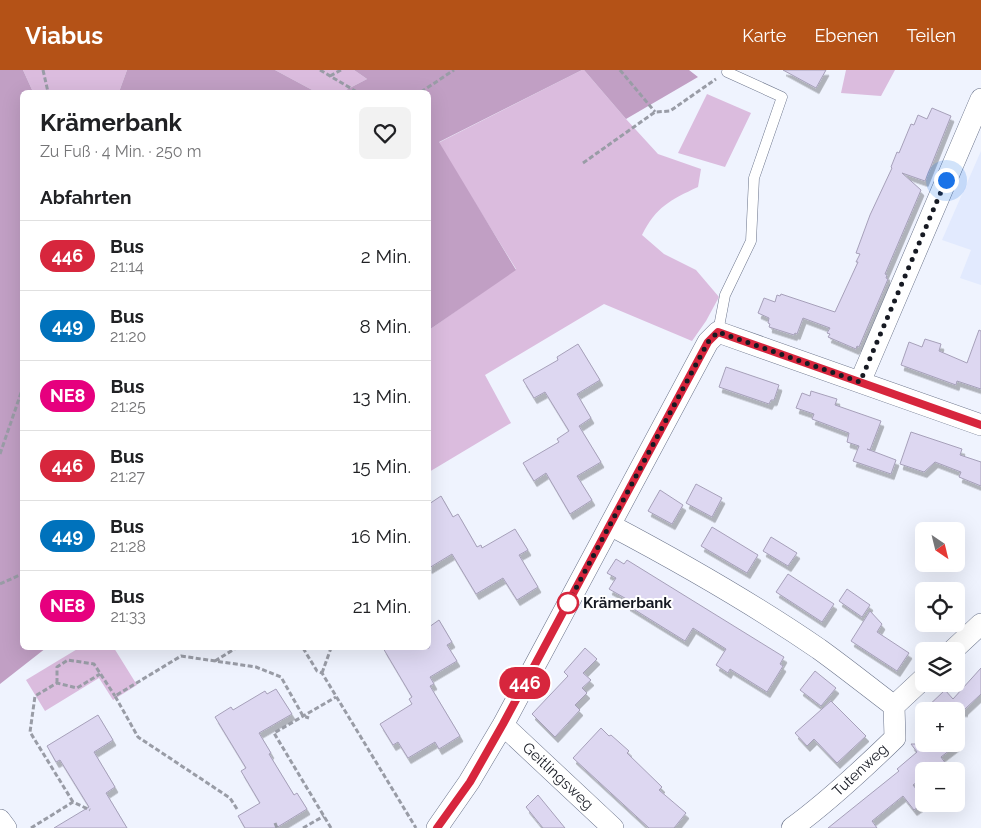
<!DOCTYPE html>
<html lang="de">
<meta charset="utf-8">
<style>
:root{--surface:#fff;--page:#f2f2f2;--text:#202124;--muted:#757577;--line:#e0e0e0;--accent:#b45217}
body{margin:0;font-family:Raleway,sans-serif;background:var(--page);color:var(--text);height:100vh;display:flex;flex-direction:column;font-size:19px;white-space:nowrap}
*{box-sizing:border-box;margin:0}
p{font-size:16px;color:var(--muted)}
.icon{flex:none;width:28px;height:28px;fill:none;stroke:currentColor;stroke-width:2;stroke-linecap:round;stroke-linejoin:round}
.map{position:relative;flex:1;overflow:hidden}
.panel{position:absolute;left:20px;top:20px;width:411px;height:560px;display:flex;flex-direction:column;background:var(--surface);border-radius:8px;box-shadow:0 5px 20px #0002}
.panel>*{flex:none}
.badge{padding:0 10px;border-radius:16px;font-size:18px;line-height:32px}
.needle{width:32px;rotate:145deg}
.fabs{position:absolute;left:915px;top:452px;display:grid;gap:10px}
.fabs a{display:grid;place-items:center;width:50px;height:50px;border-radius:8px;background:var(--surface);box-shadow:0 5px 20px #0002;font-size:25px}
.you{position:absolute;width:25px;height:25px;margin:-12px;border:4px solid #fff;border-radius:50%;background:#1a73e8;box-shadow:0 0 0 8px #1a73e833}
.map>.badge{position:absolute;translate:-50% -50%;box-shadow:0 0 0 2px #fff}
h2{padding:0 20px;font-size:19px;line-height:45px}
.round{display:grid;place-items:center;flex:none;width:52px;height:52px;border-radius:8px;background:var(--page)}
.head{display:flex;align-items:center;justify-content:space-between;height:85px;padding:0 20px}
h1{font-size:24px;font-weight:700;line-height:38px}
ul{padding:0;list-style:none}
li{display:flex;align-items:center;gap:15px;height:70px;padding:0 20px;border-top:1px solid var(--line)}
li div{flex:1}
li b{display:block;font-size:19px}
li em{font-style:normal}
li .badge{min-width:55px;font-weight:700;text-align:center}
header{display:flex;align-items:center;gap:30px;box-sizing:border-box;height:70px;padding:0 25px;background:var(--accent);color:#fff}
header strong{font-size:24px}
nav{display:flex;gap:28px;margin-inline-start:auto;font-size:18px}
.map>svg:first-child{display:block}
.built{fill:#e2eafe}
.green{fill:#dbbcde}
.forest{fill:#c19fc4}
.building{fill:#ddd7f1;stroke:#a6a0b9;filter:url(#shadow)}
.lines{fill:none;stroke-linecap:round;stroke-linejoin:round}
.lane-casing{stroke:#6a738a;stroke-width:11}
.street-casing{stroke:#6a738a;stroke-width:22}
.path{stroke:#999ca6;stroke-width:3;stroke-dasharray:5 2.5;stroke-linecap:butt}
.lane{stroke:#fff;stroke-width:10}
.street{stroke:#fff;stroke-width:21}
.line-casing{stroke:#fff;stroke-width:11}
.line{stroke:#d7263d;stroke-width:8}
.walk{stroke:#171a23;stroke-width:5;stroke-dasharray:0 9}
.stop-dot{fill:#fff;stroke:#d7263d;stroke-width:2.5}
.labels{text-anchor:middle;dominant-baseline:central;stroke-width:4;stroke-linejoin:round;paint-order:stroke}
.stop-label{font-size:15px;font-weight:bold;fill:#171a23;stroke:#fff;text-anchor:start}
.street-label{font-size:15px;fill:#171a23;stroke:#fff}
</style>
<header>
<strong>Viabus</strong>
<nav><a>Karte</a><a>Ebenen</a><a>Teilen</a></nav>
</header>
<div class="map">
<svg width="981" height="758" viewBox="0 0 981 758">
<defs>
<filter id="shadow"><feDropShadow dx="3" dy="5.5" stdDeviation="0" flood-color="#0004"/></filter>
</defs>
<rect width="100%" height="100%" fill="#eff3fe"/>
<path class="built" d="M981,81V215L960,208L971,180L942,170Z"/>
<path class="green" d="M23,0H127L119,22H33Z
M275,0H354L367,9L342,22H316Z
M582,0H584L626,49L658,84L701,99L698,117C670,130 656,137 642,165L664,184L696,200L719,227L706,251L692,271L604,234L485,305L511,353L429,402V260L516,199L438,73Z
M846,0H895L881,26L841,23Z
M707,24L751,43L725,97L678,83Z
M79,578H114L137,615L113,630L99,608L45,641L26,610Z"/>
<path class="forest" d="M0,0H23L33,22H22V578H46L0,614Z
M127,0H275L316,22H119Z
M354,0H582L439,72L516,200L429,260V22H342L367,9Z
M584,0H689L698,7L626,49Z"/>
<path class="building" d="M783,0H826L816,18Z
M932,38L951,46L925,111L902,103L921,120L885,204L887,205L886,208L888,209L859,277L857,276L856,279L828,267L830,264L827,263L830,258L803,248L797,264L795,263L794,265L769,257L770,254L768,253L769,248L758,243L764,228L775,232L777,225L780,226L781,224L835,242L858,192H856L860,184L856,183L870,145L892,98L891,97L897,82L899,83L911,54L914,55L918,45L927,49Z
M979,260L981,261V319L957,311L956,315L901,295L909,272L922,277L925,269L941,274L939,281L967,293Z
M578,274L600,310L577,324L591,348L579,356L601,392L577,406L592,430L570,444L546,403L534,411L523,393L559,372L557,369L569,361L545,322L534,328L523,310L558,290L557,287Z
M726,297L779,315L774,330H771L769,334L719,317Z
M811,321L837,329L835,335L881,351L870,380L867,379L896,390L891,404L853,391L859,376L847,372L849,363L812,349L814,344L796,338L802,323L810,326Z
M911,362L962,379L960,385L981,392V416L959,407L961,402L935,392L924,402L900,394Z
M696,414L722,428L712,447L686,433Z
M660,420L683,435L672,454L648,441Z
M441,426L453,447L458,444L477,477L481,475L482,478L515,459L528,480L519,485L538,517L517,530L503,508L476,524L452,484L429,498V434Z
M712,457L758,485L747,503L701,476Z
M771,467L797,483L788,496L763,481Z
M616,489L624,494L627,490L784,587L780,594L783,596L767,622L730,599L728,603L716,595L726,579L693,558L685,571L627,535L630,531L609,519L616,508L607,503Z
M788,504L834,534L822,552L776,522Z
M847,519L870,535L862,547L839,531Z
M870,541L882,554L877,562L909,583L897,601L851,571Z
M439,550L452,572L447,575L457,591L430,607L434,614L430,616L460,666L439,679L435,672L408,688L398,672L393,675L380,654L412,634L409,629L412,627L383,578H429V557Z
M585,578L597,589L583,603L591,610L582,618L587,623L575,635L580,640L555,667L532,644L568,606L564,602Z
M981,598V624L964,640L965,641H923L945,620L953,629Z
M815,601L836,618L821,636L800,620Z
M276,619L292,644L259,663L271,683L269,684L294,725L297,723L307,739L276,758H245L238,746L260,733L241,701L246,698L215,647L231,637L233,640L265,621L267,624Z
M831,631L866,666L837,693L814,669L807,676L795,663Z
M98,645L113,670L94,682L115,717L106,723L127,758H54L89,737L60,690L56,692L47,676Z
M601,658L609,666L611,665L629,681L627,683L662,717L659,720L686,743L674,758H649L573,688Z
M911,674H958L941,687L951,701H924V707L913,715L924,729V733L914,740L903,726L872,751L877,758H828L899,701L897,699L917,682Z
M538,725L565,758H543L526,737Z"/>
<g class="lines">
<defs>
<path id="lane" d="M718,262L725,225L751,171L754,108L782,27L727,2"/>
<path id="street" d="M860,312L981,29
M610,455C682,493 752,533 819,579C844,597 869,617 894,636
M952,581L981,554
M503,655L613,758
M0,750L6,758
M437,758L469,712L503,655L708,272L718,262L981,355
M792,758C829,731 862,700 895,668L894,636L924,608"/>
</defs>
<use href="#lane" class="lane-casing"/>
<use href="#street" class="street-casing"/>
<path class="path" d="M43,0L48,22
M320,0L357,22
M620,0L655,42
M330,6L341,0
M421,22L454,0
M583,93L655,42L670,41L716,9
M0,384L22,320
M0,514L22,504
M303,578L317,601L322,603L416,758
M215,591L236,578
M322,603L331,578
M57,613V597L68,590L94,594L115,626
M73,732L30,662L35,626L57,613L77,618L100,604
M237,739L230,728L138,667L115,626L181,586L256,597L281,607L303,646L309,648
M275,753L277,758
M31,758L73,732L90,740
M303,758L324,746
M331,758L274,663L336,627"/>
<use href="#lane" class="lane"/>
<use href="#street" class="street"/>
</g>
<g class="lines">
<defs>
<path id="line" d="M437,758L470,712L503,654L708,272L718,262L981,355"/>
</defs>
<use href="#line" class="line-casing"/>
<use href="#line" class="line"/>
<path class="walk" d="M568,533L708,272L718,262L860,312L946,110"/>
</g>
<circle class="stop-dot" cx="568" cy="533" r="10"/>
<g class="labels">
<g class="stop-label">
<text x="583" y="533">Krämerbank</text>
</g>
<g class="street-label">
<text transform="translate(860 700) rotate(-43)">Tutenweg</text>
<text transform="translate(558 706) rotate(43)">Geitlingsweg</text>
</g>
</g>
</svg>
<div class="fabs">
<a><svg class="needle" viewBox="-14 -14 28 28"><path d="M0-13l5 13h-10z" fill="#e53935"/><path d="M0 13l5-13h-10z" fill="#757577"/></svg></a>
<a><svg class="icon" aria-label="locate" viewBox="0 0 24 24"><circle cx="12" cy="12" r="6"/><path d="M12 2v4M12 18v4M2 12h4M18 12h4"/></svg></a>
<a><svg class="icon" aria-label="layers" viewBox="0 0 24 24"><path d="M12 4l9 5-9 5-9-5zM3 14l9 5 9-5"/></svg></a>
<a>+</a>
<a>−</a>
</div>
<div class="you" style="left:946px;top:110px"></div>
<b class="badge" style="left:525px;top:613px;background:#d7263d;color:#fff">446</b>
<section class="panel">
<div class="head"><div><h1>Krämerbank</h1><p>Zu Fuß · 4 Min. · 250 m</p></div><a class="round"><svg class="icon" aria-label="heart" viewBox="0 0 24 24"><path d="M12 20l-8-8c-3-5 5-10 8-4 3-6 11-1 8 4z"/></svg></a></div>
<h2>Abfahrten</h2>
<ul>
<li><span class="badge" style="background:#d7263d;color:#fff">446</span><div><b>Bus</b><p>21:14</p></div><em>2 Min.</em></li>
<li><span class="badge" style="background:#0072bc;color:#fff">449</span><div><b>Bus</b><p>21:20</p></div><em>8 Min.</em></li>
<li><span class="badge" style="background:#e6007e;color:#fff">NE8</span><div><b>Bus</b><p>21:25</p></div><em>13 Min.</em></li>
<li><span class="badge" style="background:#d7263d;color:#fff">446</span><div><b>Bus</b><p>21:27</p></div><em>15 Min.</em></li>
<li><span class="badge" style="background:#0072bc;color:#fff">449</span><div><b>Bus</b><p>21:28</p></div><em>16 Min.</em></li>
<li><span class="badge" style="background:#e6007e;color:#fff">NE8</span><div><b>Bus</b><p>21:33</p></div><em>21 Min.</em></li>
</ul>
</section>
</div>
